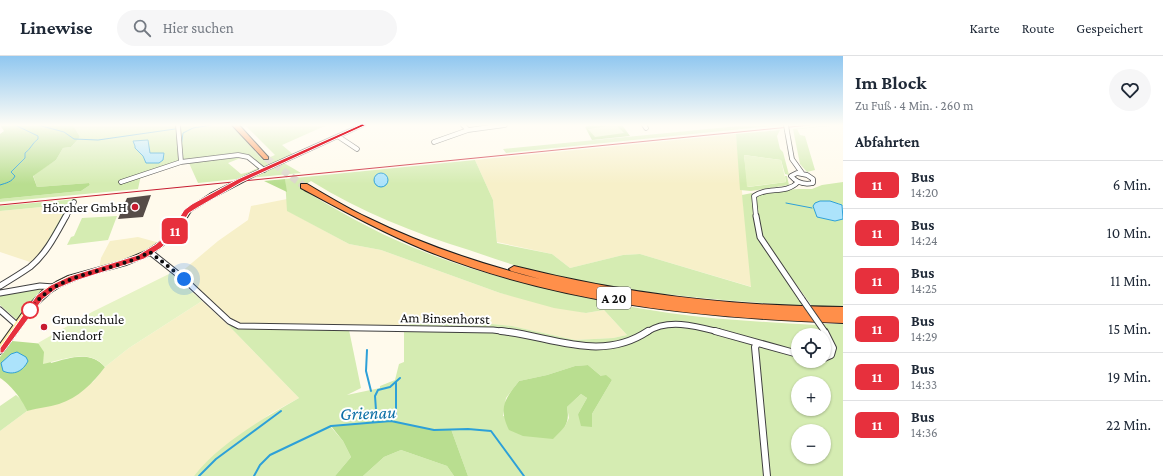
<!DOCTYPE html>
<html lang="de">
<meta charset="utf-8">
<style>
:root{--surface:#fff;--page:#f6f6f7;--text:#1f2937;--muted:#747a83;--line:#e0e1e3}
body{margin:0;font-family:"Crimson Pro",serif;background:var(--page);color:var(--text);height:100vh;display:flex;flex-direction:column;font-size:15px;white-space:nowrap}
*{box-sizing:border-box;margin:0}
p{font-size:13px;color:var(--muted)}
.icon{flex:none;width:22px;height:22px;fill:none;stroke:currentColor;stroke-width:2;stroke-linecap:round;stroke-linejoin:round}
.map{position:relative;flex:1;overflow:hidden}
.panel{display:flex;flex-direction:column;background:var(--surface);width:320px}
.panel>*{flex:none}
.badge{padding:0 8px;border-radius:6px;font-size:14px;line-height:26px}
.buttons{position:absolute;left:791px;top:272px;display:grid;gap:8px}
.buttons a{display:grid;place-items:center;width:40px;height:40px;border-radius:50%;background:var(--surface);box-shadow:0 1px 3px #0004;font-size:20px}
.you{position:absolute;width:20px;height:20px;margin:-10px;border:3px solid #fff;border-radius:50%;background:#1a73e8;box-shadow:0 0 0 6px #1a73e833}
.map>.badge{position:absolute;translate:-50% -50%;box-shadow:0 0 0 2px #fff}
h2{padding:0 12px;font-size:15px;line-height:36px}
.round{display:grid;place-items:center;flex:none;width:42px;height:42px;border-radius:21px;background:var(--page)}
.head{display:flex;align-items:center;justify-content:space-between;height:68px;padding:0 12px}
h1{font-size:19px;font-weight:700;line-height:30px}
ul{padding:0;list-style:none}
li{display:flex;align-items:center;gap:12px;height:48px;padding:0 12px;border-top:1px solid var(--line)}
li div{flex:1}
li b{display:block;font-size:15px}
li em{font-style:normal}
li .badge{min-width:44px;font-weight:700;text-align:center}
header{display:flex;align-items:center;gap:24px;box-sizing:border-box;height:56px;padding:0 20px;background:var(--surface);border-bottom:1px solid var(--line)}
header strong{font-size:19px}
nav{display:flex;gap:22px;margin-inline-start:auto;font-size:14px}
.search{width:280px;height:36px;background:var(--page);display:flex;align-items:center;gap:10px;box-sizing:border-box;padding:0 14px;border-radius:22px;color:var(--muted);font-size:15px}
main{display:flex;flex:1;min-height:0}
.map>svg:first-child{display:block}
.farmland{fill:#f7f0c9}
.green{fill:#d5ecb2;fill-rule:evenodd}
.forest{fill:#b9de90}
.pitch{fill:#e6f3c5}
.water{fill:#ace3fb;stroke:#2da0d8}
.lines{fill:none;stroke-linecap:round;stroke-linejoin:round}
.stream-far1{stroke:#2da0d8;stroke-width:1}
.stream{stroke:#2da0d8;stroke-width:2}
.building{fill:#564c48}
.motorway-tunnel{stroke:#dbd6ca;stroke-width:7;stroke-dasharray:7 3.5;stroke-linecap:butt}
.minor-far2-casing{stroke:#3f3f3f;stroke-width:5.5}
.minor-far1-casing{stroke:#3f3f3f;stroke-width:7}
.minor-casing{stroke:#3f3f3f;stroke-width:8}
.secondary-casing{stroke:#2e2e2e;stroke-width:2}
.motorway-casing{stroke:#1d1d1d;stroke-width:2}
.minor-far2{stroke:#fff;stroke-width:4}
.minor-far1{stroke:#fff;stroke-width:5}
.minor{stroke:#fff;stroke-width:6}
.secondary{fill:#ffefa7;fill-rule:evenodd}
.motorway{fill:#ff8f4a;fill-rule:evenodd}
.rail{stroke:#c71a2f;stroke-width:1}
.minor-bridge-far1-casing{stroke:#3f3f3f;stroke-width:5.5;stroke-linecap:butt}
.minor-bridge-casing{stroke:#3f3f3f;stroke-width:7;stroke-linecap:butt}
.minor-bridge-far1{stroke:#fff;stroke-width:4}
.minor-bridge{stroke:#fff;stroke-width:5}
.line{fill:#e7303d;stroke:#fff}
.walk{stroke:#0c0c0c;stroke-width:4;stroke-dasharray:0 7.2}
.poi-dot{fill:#c71a2f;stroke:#fff;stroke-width:1.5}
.stop-dot{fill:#fff;stroke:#e7303d;stroke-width:2}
.labels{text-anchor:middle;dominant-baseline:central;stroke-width:4;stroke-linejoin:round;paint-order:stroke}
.shield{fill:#fff;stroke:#555;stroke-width:1}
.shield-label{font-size:13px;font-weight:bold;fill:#0c0c0c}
.poi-label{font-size:14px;fill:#0c0c0c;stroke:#fff;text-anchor:end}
.street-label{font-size:14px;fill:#0c0c0c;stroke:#fff}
.near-water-label{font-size:18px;font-style:italic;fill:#0c6fa7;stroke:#fff}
</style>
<header>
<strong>Linewise</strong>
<div class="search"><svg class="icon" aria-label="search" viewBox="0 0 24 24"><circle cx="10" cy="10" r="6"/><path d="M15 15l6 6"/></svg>Hier suchen</div>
<nav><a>Karte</a><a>Route</a><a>Gespeichert</a></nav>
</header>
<main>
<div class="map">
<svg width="843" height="420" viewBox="0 0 843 420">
<rect width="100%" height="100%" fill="#fffaec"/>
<path class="farmland" d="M736,78L752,231L640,198L623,199L570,212L552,198L497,186L493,144L475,104Z
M287,143L288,155L349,188L381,194L500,237L586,257L604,254L627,279L613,282L575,284L512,270L492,268L410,270L238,267L232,264L180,217L218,185L248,164L251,150Z
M64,149L66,152L38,202L33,207L0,196V155Z
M138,181L160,187L143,198L99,213L101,202L110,185Z
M202,245L228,269L299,342L270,358L220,395L194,420H0V375L27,355L37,352L93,326L105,311L129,292Z"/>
<path class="green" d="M73,69H231L263,104L275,99L245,69H327L282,89L294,99L237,123L198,127L189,107L185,106L141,119L138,133L0,146V143L81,135L90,129L89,127L37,131L33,119L56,104L63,92L71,91L80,81ZM248,99L262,110L249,116L241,118L228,107Z
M749,69H781L506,97L503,93Z
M834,69H842L797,73L800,79L805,80L815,114L807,116L800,108L793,73Z
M780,74L777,80L780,93L783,96L789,119L785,118L781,104L744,99L748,131L786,126L785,120H787L789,129L751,135L740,134L736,78Z
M475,104L493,144L497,187L552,198L570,212L623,199L640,198L751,231L742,139L752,137L757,177L805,250C714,244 621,237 532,214C511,209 490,201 469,194C414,177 361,156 311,125L300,132C336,154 373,175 412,191C455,209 500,222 545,232C586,242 627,251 669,257C718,264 768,266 817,269L824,279H798V295L763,285V292L798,300V305C806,305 815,306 823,306C843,303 829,278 822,268H843V420H468L451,373L434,374L391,365L331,371L343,385L351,401L335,420H194C220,387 264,362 299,342L228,269L239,271L349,274L361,332L347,339L380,332V330L395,324L399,308L404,306V274L410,270V267L492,268L512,270L575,284L613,282L627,279L604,254L586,257L554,252L500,237L381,194L349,188L287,155L285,123ZM588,309L601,320L612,324L592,358V370L578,358L587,342L581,338L567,351L569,362L565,370L503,360L506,342L519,325L547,319L575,310ZM798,327H824V353H798ZM798,375H824V401H798Z
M284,107L301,117L250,122Z
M843,126V150L838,147L817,161L835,165L843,163V251L812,250L763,183L760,176L756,142L758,139L771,135L799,133H812L822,129Z
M77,143L74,146L38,202L66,152L63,149L0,155V150Z
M117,160L108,184L67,189L71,181L74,180L82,162Z
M44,231L17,264L0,249V238Z
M16,339L24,346L27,355L0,375V350Z
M401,394L447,410L454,420H363L384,401Z"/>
<path class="forest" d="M0,69H73L80,81L71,91L63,92L56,104L33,120L37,131L89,127L90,129L81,135L0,143V78L4,75Z
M589,69H622L630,80L592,84L585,71Z
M285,123L287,136L264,125Z
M12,285L44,288L51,307C69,302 91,294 105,311C93,327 78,342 59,348C49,351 38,352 27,355C23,344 9,327 0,322V301Z
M588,309L601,320L606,319L612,324L592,358V371L581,370L578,358L587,342L581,338L567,351C570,368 565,371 553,383L523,380L509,374C498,351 505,343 519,325L547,319L575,310Z
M391,365L434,374L451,373L468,420H454L447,410L401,394L384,401L363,420H335L351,401L343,385L331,370Z"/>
<path class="pitch" d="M616,69L624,77L595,81L588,73Z
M744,99L781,104L786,126L747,131Z
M171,217L202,245L129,292L105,311C90,292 63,304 43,308L44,296L38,287L92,256Z"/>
<path class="water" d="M148,84L150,97H164L163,104L159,107H146L143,100L135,92V90L133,85Z
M374 124a7 7 0 1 1 14 0a7 7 0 1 1-14 0Z
M820,145H830L842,149L843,163L835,165L817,161L813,150L815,147Z
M17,296L26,301L28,305C23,315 14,320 3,315L1,307L11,298Z"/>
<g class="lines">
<path class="stream-far1" d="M38,69L64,76L74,83L98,84L175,73
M181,91L183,77L193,72L212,69
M0,129C6,127 12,126 15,120L11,116L25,102V97C31,93 32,87 38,83V80L15,69
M786,147L812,152"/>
<path class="stream" d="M367,294L366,315L371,335
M396,326V360
M373,366L371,359L376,354L375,340L378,334L390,331L400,322
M199,420L216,403L281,355
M254,420L260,409L270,399L331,370L391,365L434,374L468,373L491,375L524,420"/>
</g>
<path class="building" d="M151,139L143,161L118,163L127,142Z"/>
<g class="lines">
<path class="motorway-tunnel" d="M266,102L304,130"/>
<defs>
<path id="minor-far2" d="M178,69L181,106
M463,69L468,74L505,69
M644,69L646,72
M787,75L792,103L802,117
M339,81L357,93
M434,86L468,74
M797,117L807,119L813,123V127C804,129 797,127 791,120Z
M121,126L181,106L238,99L248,101L264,114
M66,161L74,146
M756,161L754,140C767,130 786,139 798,126"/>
<path id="minor-far1" d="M756,160L760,181L802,243
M150,196L184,223L229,265L239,270L493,274L509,276
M0,230C10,224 20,218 30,211C46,198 56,178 66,160
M0,237L40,230L54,231
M0,254L18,270
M647,276C668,262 696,270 719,276"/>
<path id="minor" d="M501,275C551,280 601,307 648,275
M715,275L798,298
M757,288L755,291L767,420
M824,302L831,299L833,292L825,276"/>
<path id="secondary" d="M359,69H366L256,119L214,141L191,155L176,179L165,188L150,199L126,209L85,220L61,230L50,237L36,250L3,296L0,298V288L25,253L44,233L56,226L68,220L122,205L146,195L161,185L171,176L187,153L210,138L252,117Z"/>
<path id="motorway" d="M232,69H239L268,101V103H264Z
M301,128H307C327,140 347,152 368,162C423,189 481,208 540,223L511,215L509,213L514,210C625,238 728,250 843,251V259H841H843V267C702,262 558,248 425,194C382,176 342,154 301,132Z"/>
</defs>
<use href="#minor-far2" class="minor-far2-casing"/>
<use href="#minor-far1" class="minor-far1-casing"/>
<use href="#minor" class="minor-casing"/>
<use href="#secondary" class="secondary-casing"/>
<use href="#motorway" class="motorway-casing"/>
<use href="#minor-far2" class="minor-far2"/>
<use href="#minor-far1" class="minor-far1"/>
<use href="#minor" class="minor"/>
<use href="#secondary" class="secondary"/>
<use href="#motorway" class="motorway"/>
<path class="rail" d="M0,149L810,69"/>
<defs>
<path id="minor-bridge-far1" d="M786,69L787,75"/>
<path id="minor-bridge" d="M802,243L825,276"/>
</defs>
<use href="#minor-bridge-far1" class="minor-bridge-far1-casing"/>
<use href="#minor-bridge" class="minor-bridge-casing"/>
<use href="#minor-bridge-far1" class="minor-bridge-far1"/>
<use href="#minor-bridge" class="minor-bridge"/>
</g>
<linearGradient id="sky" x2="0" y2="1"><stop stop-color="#90c7f0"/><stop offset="0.54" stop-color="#fffdf6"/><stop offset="1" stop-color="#fffdf6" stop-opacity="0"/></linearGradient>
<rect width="843" height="128" fill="url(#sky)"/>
<path class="line" d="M362,68L366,69L242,126L197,152L189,157L176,178L161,192L144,203L75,225L56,233L43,243L3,297H0V292L37,239L51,229L70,220L138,199L156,188L171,175L184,154L192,148L238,123Z"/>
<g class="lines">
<path class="walk" d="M30,254C57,214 111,218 150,196L184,223"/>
</g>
<g class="poi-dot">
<circle cx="135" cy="151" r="4"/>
<circle cx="44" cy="271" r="4"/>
</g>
<circle class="stop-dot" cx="30" cy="254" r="8"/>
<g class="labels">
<rect class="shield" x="597" y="231" width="34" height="22" rx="3"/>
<g class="shield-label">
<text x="614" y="242">A 20</text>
</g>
<g class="poi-label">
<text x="127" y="151">Hörcher GmbH</text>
<text x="52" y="263" text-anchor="start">Grundschule<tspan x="52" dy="16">Niendorf</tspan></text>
</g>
<g class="street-label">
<text transform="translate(445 262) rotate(1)">Am Binsenhorst</text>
</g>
<g class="near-water-label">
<text transform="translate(368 357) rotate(-2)">Grienau</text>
</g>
</g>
</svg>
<div class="buttons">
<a><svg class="icon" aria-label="locate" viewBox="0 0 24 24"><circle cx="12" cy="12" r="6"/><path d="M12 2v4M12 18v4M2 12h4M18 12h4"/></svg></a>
<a>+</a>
<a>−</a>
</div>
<div class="you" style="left:184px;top:223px"></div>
<b class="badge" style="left:175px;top:175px;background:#e7303d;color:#fff">11</b>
</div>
<section class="panel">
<div class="head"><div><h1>Im Block</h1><p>Zu Fuß · 4 Min. · 260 m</p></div><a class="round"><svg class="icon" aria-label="heart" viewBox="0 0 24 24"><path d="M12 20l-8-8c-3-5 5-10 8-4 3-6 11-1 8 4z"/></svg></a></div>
<h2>Abfahrten</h2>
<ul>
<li><span class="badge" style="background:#e7303d;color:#fff">11</span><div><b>Bus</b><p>14:20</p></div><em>6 Min.</em></li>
<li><span class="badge" style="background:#e7303d;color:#fff">11</span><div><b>Bus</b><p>14:24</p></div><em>10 Min.</em></li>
<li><span class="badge" style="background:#e7303d;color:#fff">11</span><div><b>Bus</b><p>14:25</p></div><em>11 Min.</em></li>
<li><span class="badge" style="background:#e7303d;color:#fff">11</span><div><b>Bus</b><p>14:29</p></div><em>15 Min.</em></li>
<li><span class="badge" style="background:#e7303d;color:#fff">11</span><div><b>Bus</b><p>14:33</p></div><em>19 Min.</em></li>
<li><span class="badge" style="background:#e7303d;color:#fff">11</span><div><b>Bus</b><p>14:36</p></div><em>22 Min.</em></li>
</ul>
</section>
</main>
